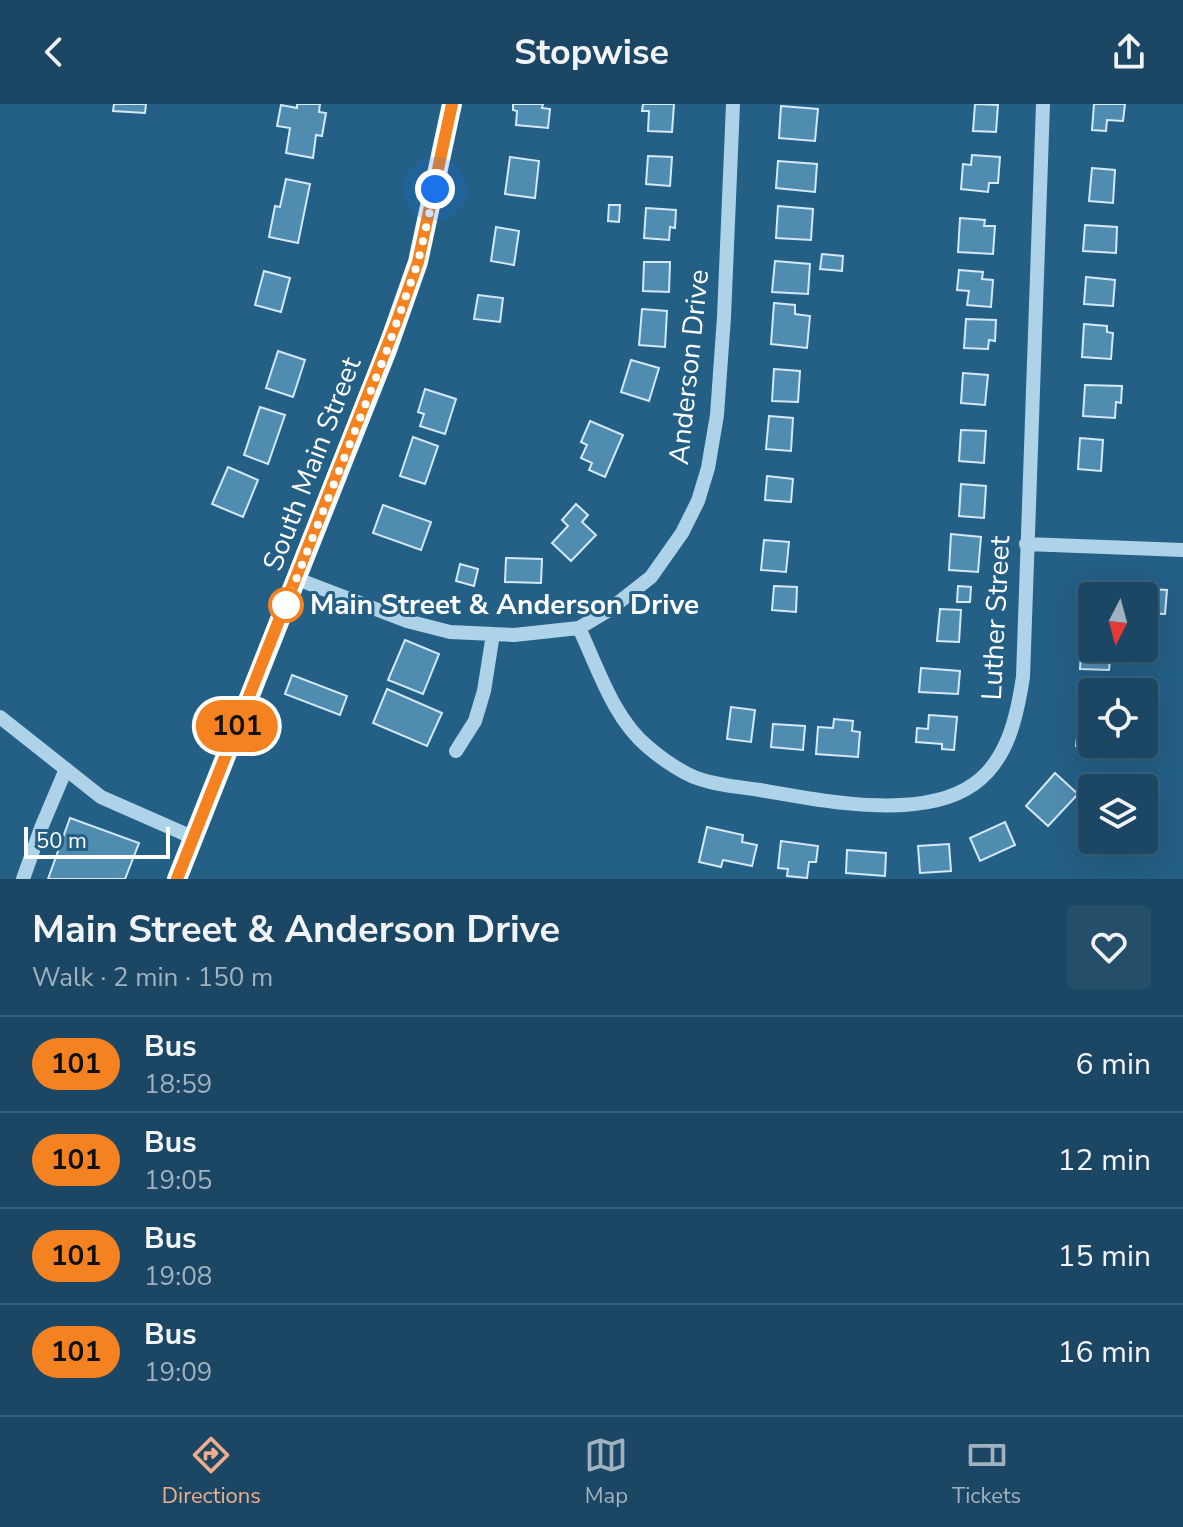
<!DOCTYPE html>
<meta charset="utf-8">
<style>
:root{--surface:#1b4764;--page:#244e6a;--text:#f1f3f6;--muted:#a0b2bf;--line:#395f78;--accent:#eead8d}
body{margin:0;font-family:"Nunito Sans",sans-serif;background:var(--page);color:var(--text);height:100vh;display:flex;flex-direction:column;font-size:30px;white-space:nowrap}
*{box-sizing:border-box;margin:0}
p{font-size:26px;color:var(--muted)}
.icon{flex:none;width:44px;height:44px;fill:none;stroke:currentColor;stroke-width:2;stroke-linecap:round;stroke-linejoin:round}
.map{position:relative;height:775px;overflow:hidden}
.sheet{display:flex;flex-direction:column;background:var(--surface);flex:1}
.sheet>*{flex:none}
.badge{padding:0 16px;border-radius:26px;font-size:28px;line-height:52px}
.needle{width:52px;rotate:186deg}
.fabs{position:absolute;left:1078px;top:478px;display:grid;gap:16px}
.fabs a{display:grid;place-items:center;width:80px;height:80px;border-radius:8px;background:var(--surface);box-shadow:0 8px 32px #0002,0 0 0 2px var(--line);font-size:40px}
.scale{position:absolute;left:24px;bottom:20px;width:146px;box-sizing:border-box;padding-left:8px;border:4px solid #fff;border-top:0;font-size:22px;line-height:28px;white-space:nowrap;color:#fff;-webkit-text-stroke:6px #245f86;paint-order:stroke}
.you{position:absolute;width:40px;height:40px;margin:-20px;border:6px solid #fff;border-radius:50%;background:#1a73e8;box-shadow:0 0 0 12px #1a73e833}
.map>.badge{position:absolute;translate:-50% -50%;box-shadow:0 0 0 4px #fff}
.round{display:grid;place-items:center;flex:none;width:84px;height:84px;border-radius:8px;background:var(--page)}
.overview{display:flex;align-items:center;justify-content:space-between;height:136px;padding:0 32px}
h1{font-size:38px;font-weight:700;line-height:60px}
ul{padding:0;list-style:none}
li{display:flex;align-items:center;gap:24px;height:96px;padding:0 32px;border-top:2px solid var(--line)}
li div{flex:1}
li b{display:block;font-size:30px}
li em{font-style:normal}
li .badge{min-width:88px;font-weight:700;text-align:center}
header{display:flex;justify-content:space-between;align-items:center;height:104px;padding:0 32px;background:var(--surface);font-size:36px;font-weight:700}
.tabs{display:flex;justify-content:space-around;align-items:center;height:112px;border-top:2px solid var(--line);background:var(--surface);font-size:22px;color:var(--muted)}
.tabs a{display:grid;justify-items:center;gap:4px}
.tabs .active{color:var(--accent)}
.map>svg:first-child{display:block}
.building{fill:#508bb0;stroke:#d2e9f7;stroke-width:2}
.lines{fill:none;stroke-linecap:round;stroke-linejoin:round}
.minor{stroke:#aed3e9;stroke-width:14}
.major{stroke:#f1f8fe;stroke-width:20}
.line-casing{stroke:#fff;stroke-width:18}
.line{stroke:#f58220;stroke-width:12}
.walk{stroke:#fff;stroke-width:8;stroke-dasharray:0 14.4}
.stop-dot{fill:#fff;stroke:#f58220;stroke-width:4}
.labels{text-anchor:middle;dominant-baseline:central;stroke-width:6;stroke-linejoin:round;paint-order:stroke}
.street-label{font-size:28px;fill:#fff;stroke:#245f86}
.stop-label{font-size:28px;font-weight:bold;fill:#fff;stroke:#245f86;text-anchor:start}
</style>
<header><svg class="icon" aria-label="back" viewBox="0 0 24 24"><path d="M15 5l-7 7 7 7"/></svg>Stopwise<svg class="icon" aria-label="share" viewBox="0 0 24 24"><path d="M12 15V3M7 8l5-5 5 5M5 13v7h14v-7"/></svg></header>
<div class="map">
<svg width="1183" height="775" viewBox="0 0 1183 775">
<rect width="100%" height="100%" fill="#245f86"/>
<path class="building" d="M114,0H146L145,9L113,7Z
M297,0H320L319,8L326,9L322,32L316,31L313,54L286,49L290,24L277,22L281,1L297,4Z
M513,0H543L542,4L550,5L548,24L516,21L517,7L513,6Z
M643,0H674L672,28L648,27L649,7H642Z
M975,0L998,1L996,28L973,27Z
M1094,0H1125L1123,17L1107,16L1106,27L1092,26Z
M781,2L818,5L815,37L779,34Z
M972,51L1000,53L998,79H989L988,88L961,85L963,60L971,61Z
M648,52L672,53L670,82L646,80Z
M510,53L539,57L535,94L505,90Z
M778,57L817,60L815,88L776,84Z
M1092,64L1115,66L1113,99L1089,97Z
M286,75L310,80L298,139L269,133L275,102L280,103Z
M609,101H620L619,118L608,117Z
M778,102L813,105L811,136L776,134Z
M646,104L676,106L675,124L670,123L669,136L644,134Z
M960,114L985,116L984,122H995L993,150L958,148Z
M1085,121L1117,123L1116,149L1083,147Z
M496,123L519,127L514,161L491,157Z
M822,150L843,152L842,167L820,165Z
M775,157L810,160L808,190L772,188Z
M644,158H670L669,188L643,187Z
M959,166L983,168L982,175L993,176L991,203L967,201L969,187L957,186Z
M264,167L290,174L281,208L255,201Z
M1086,173L1115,176L1113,202L1084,200Z
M478,191L503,194L500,218L474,215Z
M774,199L795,201V210L810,212L807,244L771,240Z
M642,205L667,207L665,243L639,241Z
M966,215L996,216L995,237L989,236L988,245L964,244Z
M1084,220L1107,222V228L1113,229L1111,255L1082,253Z
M278,247L305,256L293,293L266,284Z
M631,256L659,264L649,297L621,288Z
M774,265L800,267L798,298L772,297Z
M963,269L988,271L985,301L961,299Z
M1085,281L1122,282L1121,299L1116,298L1115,314L1083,312Z
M425,285L456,295L445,330L420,322L424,310L418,308Z
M260,303L285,311L268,360L244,351Z
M769,312L793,314L791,347L766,345Z
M590,317L623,331L605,373L589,366L592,359L581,354L587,341L581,338Z
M961,326L986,327L984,359L959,357Z
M413,333L438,342L425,380L400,372Z
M1080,334L1103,336L1101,367L1078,365Z
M228,363L258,376L243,413L212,400Z
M767,372L793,375L791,398L765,396Z
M961,380L986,382L984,414L959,412Z
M576,400L588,411L582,418L596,431L571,457L552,439L568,422L562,416Z
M383,401L431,418L421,446L373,429Z
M951,430L981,433L978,468L949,466Z
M764,436L789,438L786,468L761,466Z
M506,454L542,455L541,479L505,478Z
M460,460L478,465L474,482L456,477Z
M774,482L797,483L796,508L772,506Z
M958,482L971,483L970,498H957Z
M1130,484L1167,486L1165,510L1144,509V492H1129Z
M940,505L961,506L959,538L937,537Z
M1082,529H1092V544H1111L1109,566L1080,565Z
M405,536L439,550L423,590L388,576Z
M921,564L960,567L958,590L919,588Z
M292,571L347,592L340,611L285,590Z
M387,585L442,609L427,642L373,619Z
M1081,597L1092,599V640H1097L1096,645L1076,642Z
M731,603L755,606L751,638L727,635Z
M929,611L957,613L954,646L942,645V640L916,638L917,624L928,625Z
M834,615L853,617L852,627L860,628L858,653L816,650L818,623L833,624Z
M773,620L805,622L803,646L771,643Z
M1055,669L1078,690L1048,722L1026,702Z
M70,714L139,739L125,775H48Z
M1005,718L1015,741L980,757L970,734Z
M707,723L743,731L742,738L757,741L752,762L723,756L721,763L699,758Z
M781,737L818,742L816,758H809L807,774L787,772L788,765L778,764Z
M949,740L951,767L920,769L918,742Z
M847,746L886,749L885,772L846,769Z"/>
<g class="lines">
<path class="minor" d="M1026,440L1183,446
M297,475L407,517L450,528L514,531L579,524L609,506L651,473L682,429L698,397L708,364L717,311L724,213L733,0
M579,524C598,564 613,614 648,643C662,655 678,666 694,673C715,681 738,683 760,686C819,696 921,718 974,680C1008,656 1017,612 1023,573L1043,0
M0,613L101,693L192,733
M456,647L475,617L484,587L493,530
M23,775L41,724L66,665"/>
<path class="major" d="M177,775L387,246L418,158L452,0"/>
</g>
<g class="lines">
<defs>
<path id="line" d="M177,775L397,217L418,158L452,0"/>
</defs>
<use href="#line" class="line-casing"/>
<use href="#line" class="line"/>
<path class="walk" d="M286,501L387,246L418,158L435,85"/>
</g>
<circle class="stop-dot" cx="286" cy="501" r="16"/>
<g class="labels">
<g class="street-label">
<text transform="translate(689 263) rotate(-84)">Anderson Drive</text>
<text transform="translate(312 360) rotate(-69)">South Main Street</text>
<text transform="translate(996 514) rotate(-87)">Luther Street</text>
</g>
<g class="stop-label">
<text x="310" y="501">Main Street &amp; Anderson Drive</text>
</g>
</g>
</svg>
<div class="fabs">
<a><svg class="needle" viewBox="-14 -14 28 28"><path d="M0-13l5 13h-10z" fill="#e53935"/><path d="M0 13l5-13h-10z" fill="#a0b2bf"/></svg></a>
<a><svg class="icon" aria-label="locate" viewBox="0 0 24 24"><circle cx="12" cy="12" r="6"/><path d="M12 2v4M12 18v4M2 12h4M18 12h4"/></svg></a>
<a><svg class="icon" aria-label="layers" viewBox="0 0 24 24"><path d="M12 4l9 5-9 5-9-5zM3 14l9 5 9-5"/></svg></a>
</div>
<div class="scale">50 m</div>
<div class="you" style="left:435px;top:85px"></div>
<b class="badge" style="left:237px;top:622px;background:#f58220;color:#111">101</b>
</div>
<section class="sheet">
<div class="overview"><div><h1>Main Street &amp; Anderson Drive</h1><p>Walk · 2 min · 150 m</p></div><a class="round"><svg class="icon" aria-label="heart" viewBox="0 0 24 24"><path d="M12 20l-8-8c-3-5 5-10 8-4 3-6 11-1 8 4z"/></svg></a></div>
<ul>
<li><span class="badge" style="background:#f58220;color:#111">101</span><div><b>Bus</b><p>18:59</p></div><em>6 min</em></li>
<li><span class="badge" style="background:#f58220;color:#111">101</span><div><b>Bus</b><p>19:05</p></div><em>12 min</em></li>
<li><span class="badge" style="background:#f58220;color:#111">101</span><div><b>Bus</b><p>19:08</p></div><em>15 min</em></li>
<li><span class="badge" style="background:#f58220;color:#111">101</span><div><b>Bus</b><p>19:09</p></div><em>16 min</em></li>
</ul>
</section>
<nav class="tabs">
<a class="active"><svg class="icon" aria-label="directions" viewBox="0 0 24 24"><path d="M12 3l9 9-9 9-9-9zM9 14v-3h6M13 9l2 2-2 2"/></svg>Directions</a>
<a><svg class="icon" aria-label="map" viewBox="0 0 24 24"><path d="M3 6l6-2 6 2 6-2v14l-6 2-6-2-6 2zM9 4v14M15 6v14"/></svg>Map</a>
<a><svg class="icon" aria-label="tickets" viewBox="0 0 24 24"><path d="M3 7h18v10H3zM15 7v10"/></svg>Tickets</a>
</nav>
